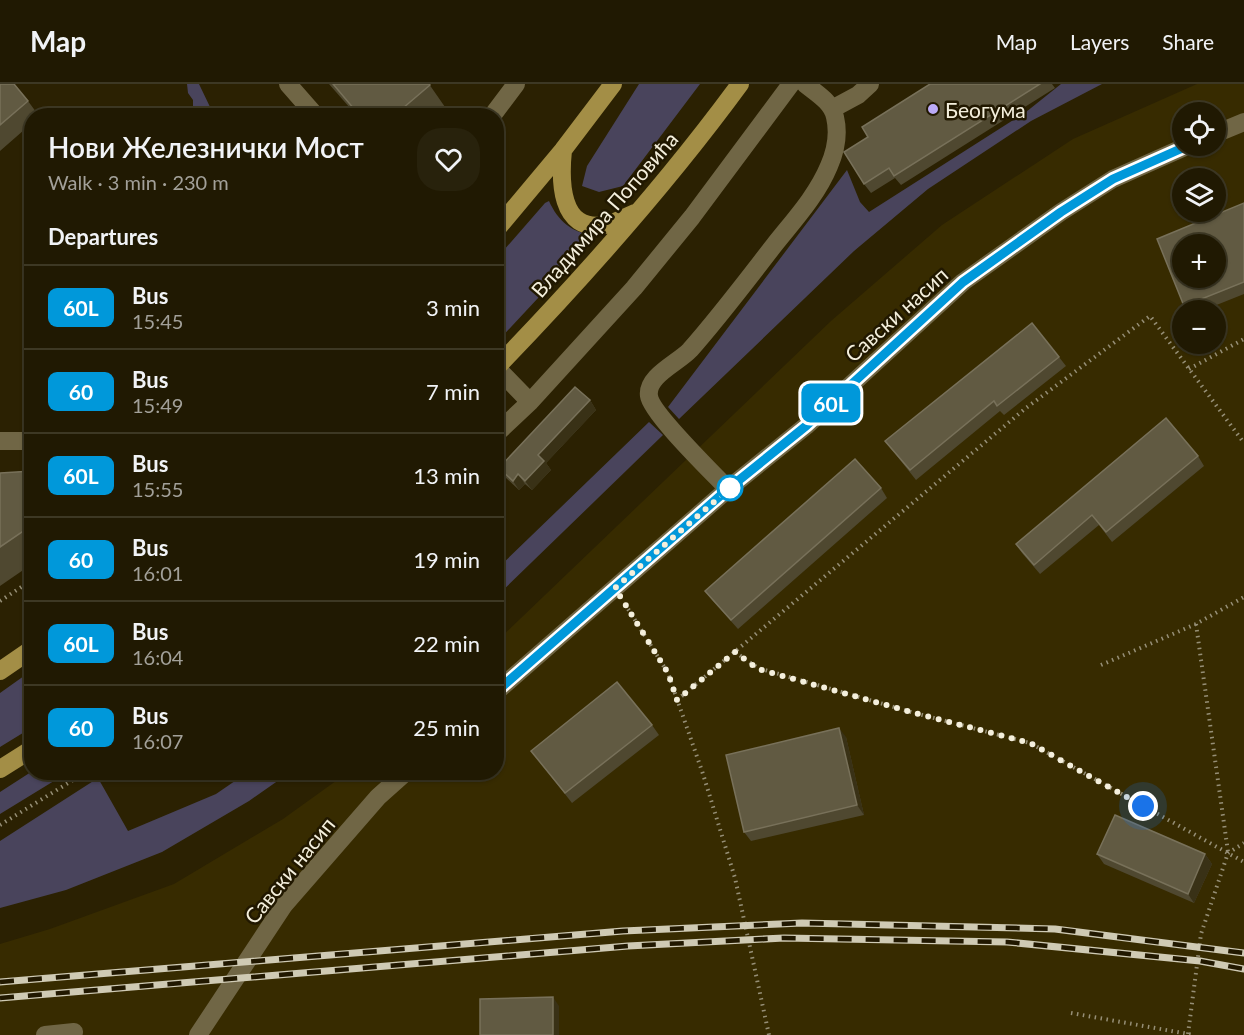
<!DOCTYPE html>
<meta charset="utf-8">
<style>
:root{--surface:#201902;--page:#28220c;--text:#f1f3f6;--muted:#a2a099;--line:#3d3824}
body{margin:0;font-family:Lato,sans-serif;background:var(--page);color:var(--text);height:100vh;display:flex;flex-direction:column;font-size:22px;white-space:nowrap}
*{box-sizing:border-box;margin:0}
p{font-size:20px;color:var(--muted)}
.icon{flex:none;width:33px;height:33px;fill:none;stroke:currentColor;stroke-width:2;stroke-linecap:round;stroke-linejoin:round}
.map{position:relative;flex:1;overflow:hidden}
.drawer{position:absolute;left:24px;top:24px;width:480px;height:672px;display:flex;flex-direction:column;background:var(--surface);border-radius:24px;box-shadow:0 2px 4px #0004,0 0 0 2px var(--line)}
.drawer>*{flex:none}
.badge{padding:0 12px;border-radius:9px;font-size:21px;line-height:39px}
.fabs{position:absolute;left:1172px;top:18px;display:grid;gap:12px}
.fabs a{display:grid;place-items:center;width:54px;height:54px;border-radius:50%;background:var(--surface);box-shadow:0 2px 4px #0004,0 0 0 2px var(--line);font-size:30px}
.you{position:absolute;width:30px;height:30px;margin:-15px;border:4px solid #fff;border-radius:50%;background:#1a73e8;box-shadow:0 0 0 9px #1a73e833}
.map>.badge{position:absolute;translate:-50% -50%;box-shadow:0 0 0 3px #fff}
h2{padding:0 24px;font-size:22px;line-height:54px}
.round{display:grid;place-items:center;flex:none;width:63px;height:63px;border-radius:24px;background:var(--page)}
.headline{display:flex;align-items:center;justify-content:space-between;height:102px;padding:0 24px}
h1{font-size:28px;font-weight:600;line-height:45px}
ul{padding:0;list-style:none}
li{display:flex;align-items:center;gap:18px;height:84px;padding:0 24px;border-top:2px solid var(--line)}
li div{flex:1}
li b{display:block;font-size:22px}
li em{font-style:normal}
li .badge{min-width:66px;font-weight:700;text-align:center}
header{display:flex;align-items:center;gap:36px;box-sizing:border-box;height:84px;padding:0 30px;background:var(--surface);border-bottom:2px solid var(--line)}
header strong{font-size:28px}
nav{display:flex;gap:33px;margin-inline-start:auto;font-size:21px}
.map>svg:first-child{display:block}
.built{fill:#372b00;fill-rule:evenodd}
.green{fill:#49445c}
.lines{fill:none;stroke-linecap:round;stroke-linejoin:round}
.path{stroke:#968f76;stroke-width:4;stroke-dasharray:1.5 4.5;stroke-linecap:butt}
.minor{stroke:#706645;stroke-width:18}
.major{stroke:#a38e46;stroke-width:18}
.rail-casing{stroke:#cfcab4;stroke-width:7}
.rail{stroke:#211800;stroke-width:4.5;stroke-dasharray:14;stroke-linecap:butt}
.wall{fill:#4f4830}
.shaded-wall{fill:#393116}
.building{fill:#615a42;stroke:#78715a;stroke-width:1.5;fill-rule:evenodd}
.line-casing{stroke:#fff;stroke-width:14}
.line{stroke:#0098da;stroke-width:9}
.walk{stroke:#f4efdc;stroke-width:6;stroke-dasharray:0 10.8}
.poi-dot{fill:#bbaaf6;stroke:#211800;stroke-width:2}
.stop-dot{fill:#fff;stroke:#0098da;stroke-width:3}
.labels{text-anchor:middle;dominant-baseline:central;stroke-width:5;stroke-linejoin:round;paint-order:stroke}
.poi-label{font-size:21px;fill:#f4efdc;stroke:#211800;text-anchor:start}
.street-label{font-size:21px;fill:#f4efdc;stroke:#211800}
</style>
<header>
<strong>Map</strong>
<nav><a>Map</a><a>Layers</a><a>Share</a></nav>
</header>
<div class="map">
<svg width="1244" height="951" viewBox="0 0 1244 951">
<rect width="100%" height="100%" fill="#2b2102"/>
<path class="built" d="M1197,0H1244V951H0V860L50,845L174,800L283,735L347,689L496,688L497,557L831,237L942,141L1073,55ZM1182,28H1215V62H1182ZM1182,94H1215V128H1182ZM1182,160H1215V194H1182ZM1182,226H1215V260H1182Z"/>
<path class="green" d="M187,0H199L211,25L212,31H193V16L188,9Z
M639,0H700L623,102L599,108L582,102L587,82Z
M1061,0H1102L1031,37L928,105L854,167L679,335L668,323L847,86L860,118L869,128L1026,28Z
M549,117C558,137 572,149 594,151V154L497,258V174L545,119Z
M649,338L663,351L497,512V485Z
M31,587V644L0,663V609Z
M31,688L67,689L0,730V708Z
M248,688L289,689L249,717L162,768L66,806L0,824V757L98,694L128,747L216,710Z"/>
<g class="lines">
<path class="path" d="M1189,285L1244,255
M0,517L32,496
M625,520L668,589L703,690L735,794L769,951
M1196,540L1228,768
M735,568L758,584L911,628L1030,659L1244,778
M1101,581L1196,540L1244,513
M677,616L1026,324L1150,232L1244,359
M0,741L86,688
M1071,929L1194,951
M1188,950L1201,850L1228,769L1244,759"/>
<path class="minor" d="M288,0L316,32
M832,25L858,11L870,0
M492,32L516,0
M1215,50L1244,38
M497,284L530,318L634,204L692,133L791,0
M496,350L530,318
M0,357H32
M728,405C713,389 651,329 649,312C646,292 678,279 690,266C720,232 747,196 775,160C795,135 817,111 829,82C836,66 839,50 835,33C832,18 816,9 805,0
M496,608L728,405L806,342L963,198L1061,128L1113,95L1187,62
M45,951L74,948
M198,951L284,821L378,713L406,688"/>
<path class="major" d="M563,66C560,95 559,149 605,141C615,139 626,133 635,129
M496,146L563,66L613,0
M496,284C583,194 666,101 740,0
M0,587L32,565
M0,685L32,665"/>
<defs>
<path id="rail" d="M0,898L623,847L802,839L1055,845L1244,869
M0,914L628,862L784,854L1007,858L1200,877L1244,885"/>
</defs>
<use href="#rail" class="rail-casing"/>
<use href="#rail" class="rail"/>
</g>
<path class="wall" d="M0,0L28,17L39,32H32V39L0,67Z
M329,0H429L445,23L436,32H357Z
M930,0H1052L1055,4L901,101L895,94L871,109L864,100Z
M1244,119V210L1204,226H1187L1184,222Z
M1059,273L1066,282L1004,331L1000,327L916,396L885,357Z
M590,316L596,326L546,379L551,386L532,406L525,400L519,406L505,393L499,384Z
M1198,372L1204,382L1112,458L1099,441L1040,490L1022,469L1016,460Z
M32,387V480L0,502V389Z
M881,404L887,414L738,545L712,516L705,507Z
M496,429L505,440L496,447Z
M652,641L659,651L572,719L531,667Z
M846,653L864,731L751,757L744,748Z
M1097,770H1205L1212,780L1194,819L1104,780Z"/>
<path class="shaded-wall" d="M590,316L596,326L546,379L551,386L532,406L525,397L538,371Z
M518,390L525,400L519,406L513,397Z
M839,644L846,653L864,731L857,721Z
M1205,770L1212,780L1194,819L1188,810Z
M553,913L559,922V951H553Z"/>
<path class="building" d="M0,0H14L28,17L0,41Z
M333,0H429L430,1L396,30L398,32H360Z
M930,0H1040L894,92L889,84L864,100L844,68L868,53L862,43Z
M1244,119V198L1184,222L1157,155ZM1182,160H1215V194H1182Z
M1032,239L1059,273L997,322L994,317L910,386L885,357Z
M575,303L590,316L538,371L544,377L525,397L518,390L513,397L499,384Z
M1166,334L1198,372L1106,448L1092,431L1034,481L1016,460Z
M855,375L881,404L731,536L705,507Z
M32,387V441L0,463V389Z
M617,598L652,641L565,709L531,667Z
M839,644L857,721L744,748L726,671Z
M1115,731L1205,770L1188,810L1097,770Z
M553,913V951H480V915Z"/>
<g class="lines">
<defs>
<path id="line" d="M496,608L728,405L806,342L963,198L1061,128L1113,95L1187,62"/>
</defs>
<use href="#line" class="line-casing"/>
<use href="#line" class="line"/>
<path class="walk" d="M730,404L615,504L668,589L677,616L735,568L758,585L911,628L1030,659L1143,722"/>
</g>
<circle class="poi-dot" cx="933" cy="25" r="6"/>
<circle class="stop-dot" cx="730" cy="404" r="12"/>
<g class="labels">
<g class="poi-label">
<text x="945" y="25">Беогума</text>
</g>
<g class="street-label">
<text transform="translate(604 130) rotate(-49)">Владимира Поповића</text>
<text transform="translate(896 230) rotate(-42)">Савски насип</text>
<text transform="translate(289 786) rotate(-51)">Савски насип</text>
</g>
</g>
</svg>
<div class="fabs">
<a><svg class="icon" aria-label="locate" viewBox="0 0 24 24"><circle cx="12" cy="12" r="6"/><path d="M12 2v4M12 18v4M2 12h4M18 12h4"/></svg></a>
<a><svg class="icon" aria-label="layers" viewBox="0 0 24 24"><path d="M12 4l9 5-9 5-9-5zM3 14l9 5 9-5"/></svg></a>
<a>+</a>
<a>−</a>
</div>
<div class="you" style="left:1143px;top:722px"></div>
<b class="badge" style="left:831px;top:319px;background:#0098da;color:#fff">60L</b>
<section class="drawer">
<div class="headline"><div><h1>Нови Железнички Мост</h1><p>Walk · 3 min · 230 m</p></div><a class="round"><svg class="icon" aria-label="heart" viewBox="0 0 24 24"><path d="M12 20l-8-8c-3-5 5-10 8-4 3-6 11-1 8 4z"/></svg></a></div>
<h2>Departures</h2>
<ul>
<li><span class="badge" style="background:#0098da;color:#fff">60L</span><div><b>Bus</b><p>15:45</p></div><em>3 min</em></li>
<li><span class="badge" style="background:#0098da;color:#fff">60</span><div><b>Bus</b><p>15:49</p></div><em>7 min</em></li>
<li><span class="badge" style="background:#0098da;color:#fff">60L</span><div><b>Bus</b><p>15:55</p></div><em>13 min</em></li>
<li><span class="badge" style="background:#0098da;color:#fff">60</span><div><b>Bus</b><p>16:01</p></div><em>19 min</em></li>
<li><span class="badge" style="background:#0098da;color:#fff">60L</span><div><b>Bus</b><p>16:04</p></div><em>22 min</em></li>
<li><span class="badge" style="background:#0098da;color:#fff">60</span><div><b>Bus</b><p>16:07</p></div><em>25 min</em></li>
</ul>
</section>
</div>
